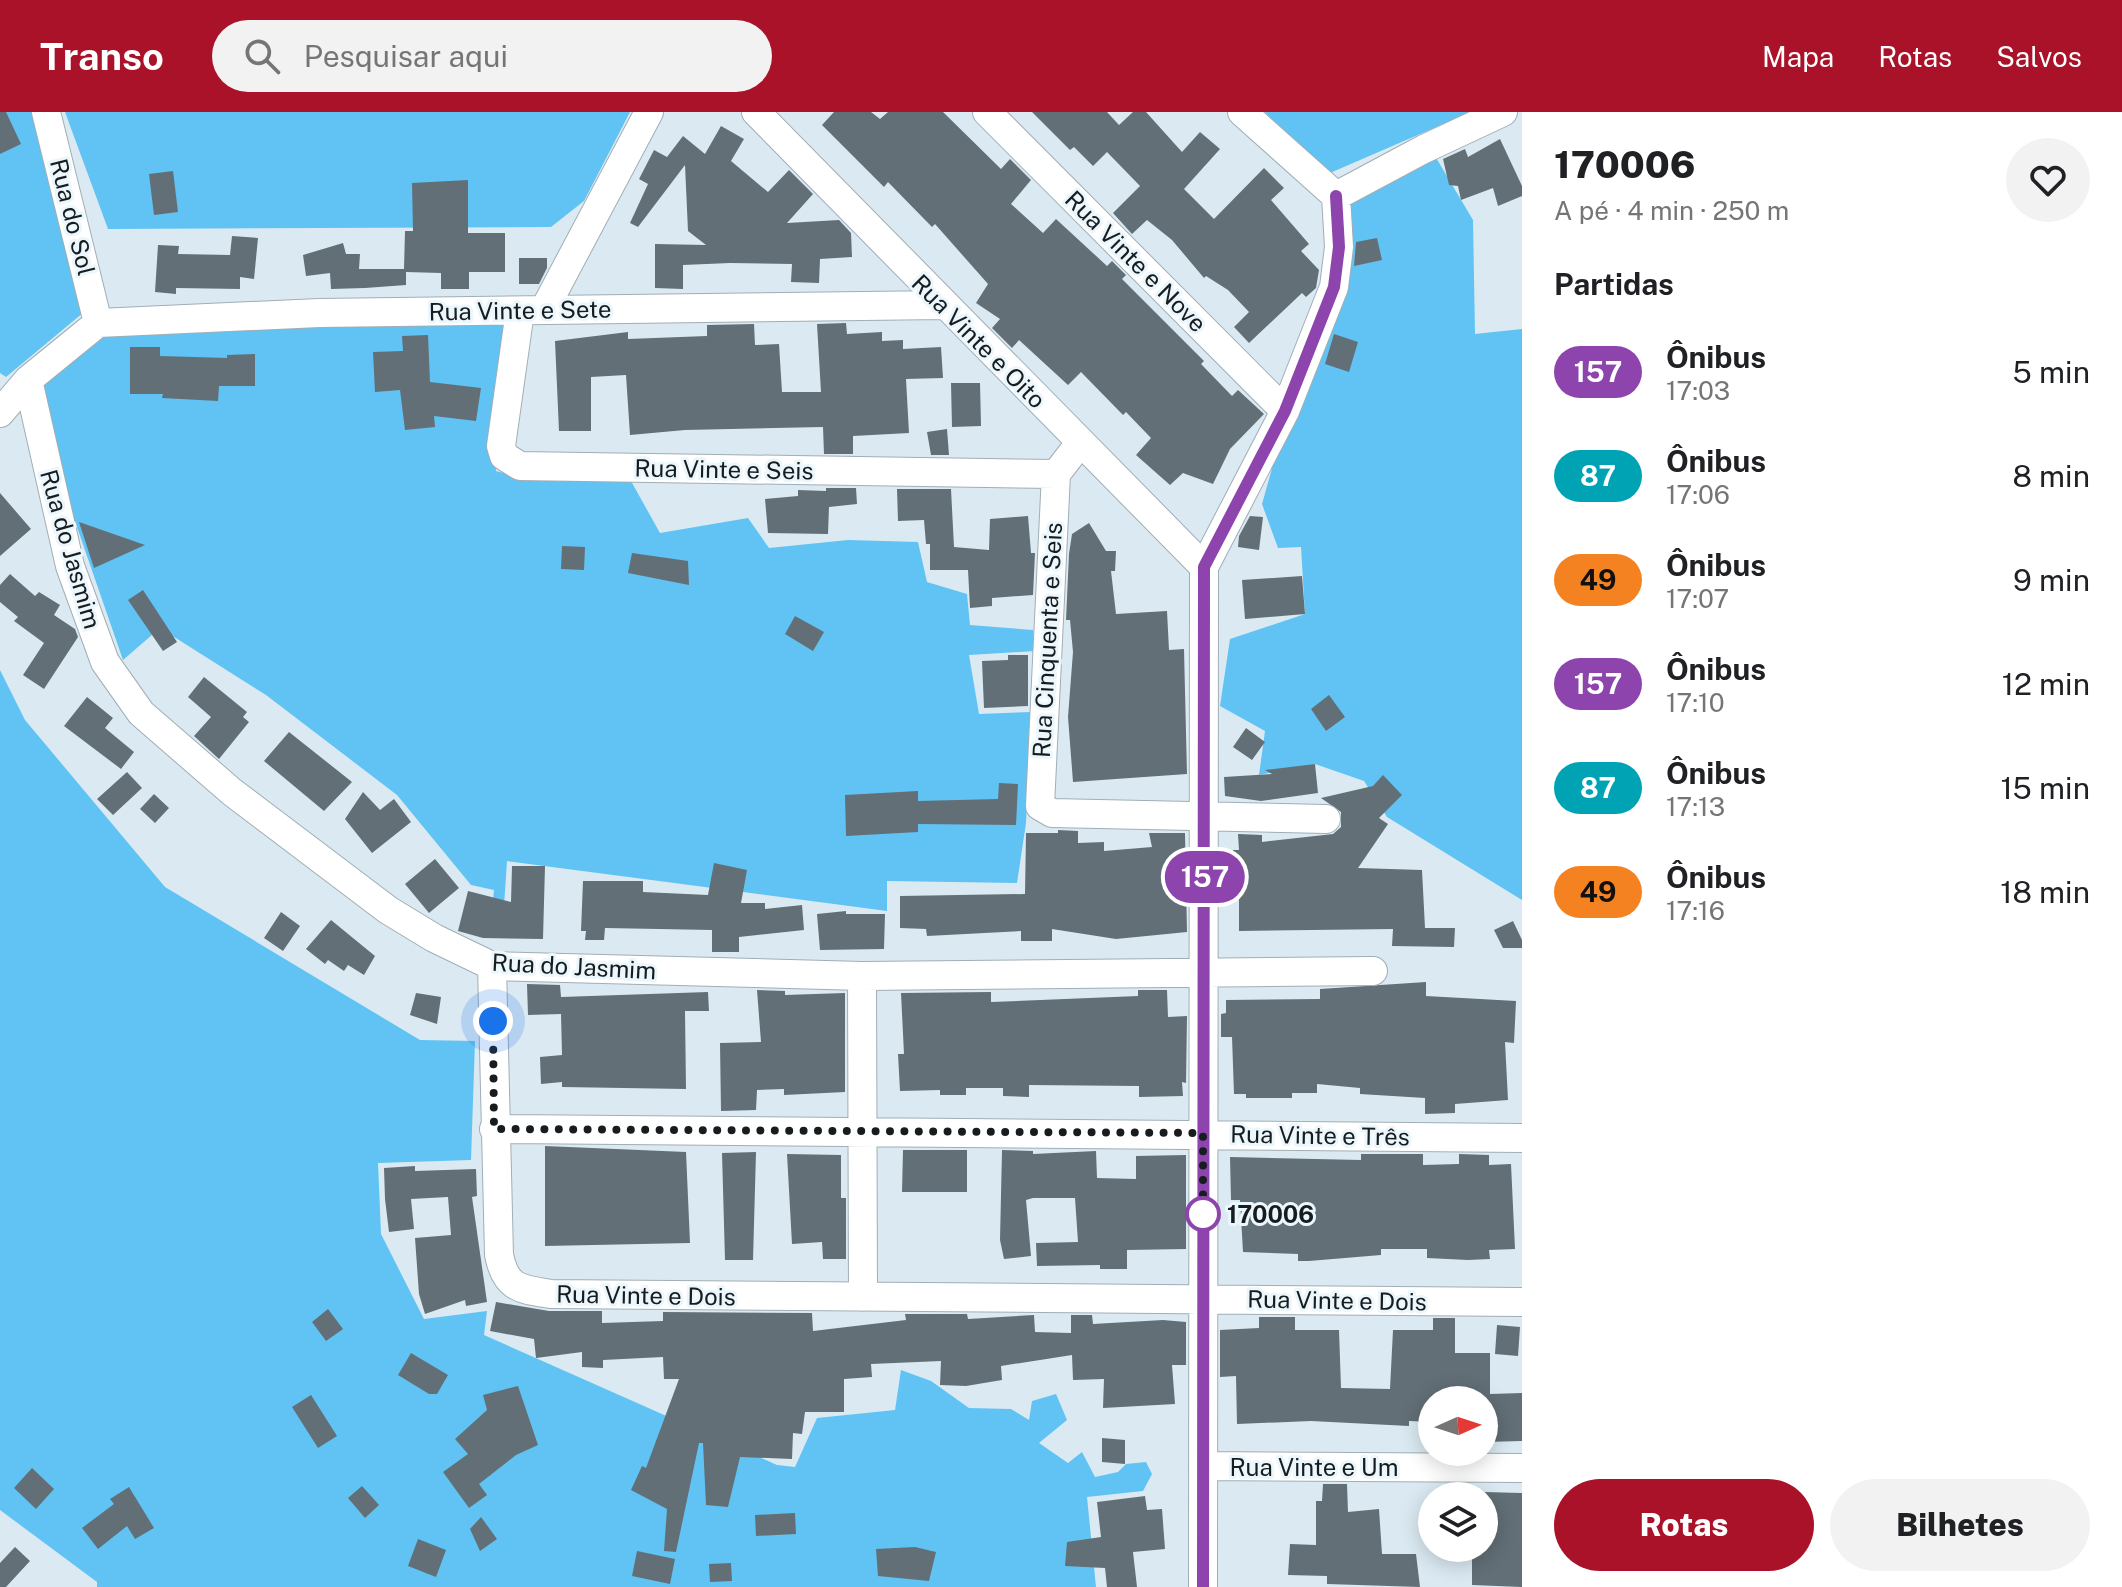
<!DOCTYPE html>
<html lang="pt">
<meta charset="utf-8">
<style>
:root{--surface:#fff;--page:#f2f2f2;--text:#202124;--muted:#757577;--accent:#a91228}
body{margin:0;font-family:"Public Sans",sans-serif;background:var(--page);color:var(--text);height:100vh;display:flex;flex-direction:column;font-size:30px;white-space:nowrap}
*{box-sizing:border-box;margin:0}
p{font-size:26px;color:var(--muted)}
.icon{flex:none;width:44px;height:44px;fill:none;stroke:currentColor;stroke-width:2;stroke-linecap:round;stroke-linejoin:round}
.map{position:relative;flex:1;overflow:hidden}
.details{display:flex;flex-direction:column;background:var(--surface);width:600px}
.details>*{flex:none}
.badge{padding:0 16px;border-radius:26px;font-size:28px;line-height:52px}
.needle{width:52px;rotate:87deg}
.tools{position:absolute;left:1418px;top:1274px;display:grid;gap:16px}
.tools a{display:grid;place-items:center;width:80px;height:80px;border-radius:50%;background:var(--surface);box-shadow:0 4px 20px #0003;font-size:40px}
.you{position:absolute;width:40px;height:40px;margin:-20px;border:6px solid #fff;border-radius:50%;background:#1a73e8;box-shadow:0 0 0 12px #1a73e833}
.map>.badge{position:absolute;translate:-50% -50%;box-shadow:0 0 0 4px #fff}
h2{padding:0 32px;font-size:30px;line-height:72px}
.round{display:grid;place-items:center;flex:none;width:84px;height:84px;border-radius:42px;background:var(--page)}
.head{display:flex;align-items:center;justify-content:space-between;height:136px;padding:0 32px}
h1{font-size:38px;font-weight:800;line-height:60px}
.action{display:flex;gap:16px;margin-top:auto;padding:16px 32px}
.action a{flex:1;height:92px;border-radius:48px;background:var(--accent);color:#fff;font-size:32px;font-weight:800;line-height:92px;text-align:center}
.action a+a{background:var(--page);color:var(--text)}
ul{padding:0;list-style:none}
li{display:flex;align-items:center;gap:24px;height:104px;padding:0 32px}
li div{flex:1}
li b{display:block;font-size:30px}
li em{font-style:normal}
li .badge{min-width:88px;font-weight:700;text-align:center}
header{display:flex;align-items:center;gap:48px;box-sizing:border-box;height:112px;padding:0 40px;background:var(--accent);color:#fff}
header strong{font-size:38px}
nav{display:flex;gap:44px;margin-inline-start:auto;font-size:28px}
.search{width:560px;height:72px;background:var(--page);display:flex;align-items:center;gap:20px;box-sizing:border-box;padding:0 28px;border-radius:44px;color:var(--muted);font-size:30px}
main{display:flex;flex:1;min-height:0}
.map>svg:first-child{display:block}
.forest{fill:#60c3f3}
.building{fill:#626f76}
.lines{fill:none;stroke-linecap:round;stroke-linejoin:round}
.street-casing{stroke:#a0aeb5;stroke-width:30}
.street{stroke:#fff;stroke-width:28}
.line-casing{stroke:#fff;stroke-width:18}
.line{stroke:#8e44ad;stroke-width:12}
.walk{stroke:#171c1f;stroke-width:8;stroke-dasharray:0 14.4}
.stop-dot{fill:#fff;stroke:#8e44ad;stroke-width:4}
.labels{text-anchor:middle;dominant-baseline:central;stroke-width:6;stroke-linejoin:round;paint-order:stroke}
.street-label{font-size:24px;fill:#171c1f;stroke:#ebf7fd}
.stop-label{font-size:24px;font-weight:bold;fill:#171c1f;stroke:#ebf7fd;text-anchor:start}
</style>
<header>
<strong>Transo</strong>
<div class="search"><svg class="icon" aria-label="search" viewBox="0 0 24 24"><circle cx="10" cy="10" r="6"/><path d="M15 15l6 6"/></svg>Pesquisar aqui</div>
<nav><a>Mapa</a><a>Rotas</a><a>Salvos</a></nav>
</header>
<main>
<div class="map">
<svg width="1522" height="1475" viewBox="0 0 1522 1475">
<rect width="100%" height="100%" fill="#dbeaf2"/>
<path class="forest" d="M0,0H32L84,200L6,265L0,261Z
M65,0H630L584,89L551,115L108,117Z
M1265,0H1471L1323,64Z
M1435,44L1473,108L1475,222L1522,217V788L1387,705L1364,669L1315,652L1259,663L1265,619L1220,594L1230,527L1305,502L1301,435L1278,436L1262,392L1273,353L1335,198L1342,86Z
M513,207L495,337L496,359L515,364L631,369L660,421L748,406L769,436L848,428L918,430L927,470L967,482L970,513L1033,518L1035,539L969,543L979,602L1031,600L1026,711L1017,771L887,769V799L507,749L504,794L492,800L494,778L471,773L397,683L266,583L160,516L123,548L60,366L44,273L100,225Z
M0,558L25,608L165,775L420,928L475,929L471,1048L378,1051L381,1122L424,1207L487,1199L484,1223L777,1353L795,1355L817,1306L895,1298L901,1258L931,1269L969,1296L1011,1297L1029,1308L1032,1289L1056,1282L1067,1308L1039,1331L1068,1351L1082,1340L1095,1365L1118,1360L1126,1352L1146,1350L1152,1362L1143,1379L1087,1385L1096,1475H97V1470L0,1398Z"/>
<path class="building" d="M0,0H6L21,32L0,42Z
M834,0H871L880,7L888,0H943L1001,57L1010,47L1031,68L1011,92L1043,121L1056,107L1107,154L1112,149L1126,163L1122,167L1204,249L1201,252L1232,284L1238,278L1264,302L1230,337L1213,372L1183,361L1170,373L1136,343L1151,326L1126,300L1123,303L1081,260L1068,273L1019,228L1012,236L992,216L1000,207L976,191L988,172L935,112L932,115L888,70L884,75L822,13Z
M1032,0H1107L1119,13L1133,0H1146L1182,40L1200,20L1220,37L1184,77L1214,107L1264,56L1284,76L1271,88L1309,132L1301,139L1319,158L1316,176L1306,185L1302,181L1249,231L1234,215L1249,200L1228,178L1206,164L1204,166L1172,128L1147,108L1132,122L1113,101L1140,74L1107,40L1093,54L1074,35L1070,38Z
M721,14L744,27L731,49L768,80L789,58L813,82L787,111L839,108L851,121L852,145L820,147L819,171L791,170L792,152L730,151L683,153V177L655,176V132L706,133L688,119L685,53L638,115L630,111L648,72L639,67L654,38L667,45L683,24L705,42Z
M1500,27L1522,74V84L1498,94L1493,76L1461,88L1458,74L1449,73L1443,47L1465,37L1468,45Z
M173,59L178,100L154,103L149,62Z
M468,68V121H505V160H469V177H441V161L406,160V173L365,176L331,177L330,161L306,164L303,143L343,131L346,142H360L359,157H404L405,119H413L412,71Z
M232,124L258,126L254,167L240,165V177L176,176V182L155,180L158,133L179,134L178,142L230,143Z
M1377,126L1382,148L1354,154L1356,130Z
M519,146H547V156L539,172H519Z
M846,211L847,222L882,220V229L903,228V237L941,235L943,266L906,267L909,321L853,324V342H824L823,315L685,318L630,323L626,263L591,265V319H559L555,229L628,220V227L707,224V213L754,212L755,233L779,232L782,280H821L817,212Z
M1334,222L1358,230L1349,260L1325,252Z
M428,223L430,270L481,276L476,309L434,304L435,315L405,318L400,278L375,280L373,240L403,239L402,224Z
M130,235H160V244L227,246V243L255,242V274H219L218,289L162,286L163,282H130Z
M951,271H980L981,314L952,315Z
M947,317L949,343H931L927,320Z
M826,376H856L857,392L829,395L828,422L768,421L765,387L798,384V378L826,379Z
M897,377H951L954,435L989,438L990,407L1028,404L1031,441H1035L1033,483L992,486V494L970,496L968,458H930V432H926L924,408L898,409Z
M0,381L31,417L0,444Z
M1250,404L1263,405L1259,438L1238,435L1239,424Z
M79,410L145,433L94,456Z
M1089,411L1106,439H1116L1115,459H1111L1116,502L1167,499L1169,538L1184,537L1187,662L1073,670L1068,605L1073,540L1070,508H1066L1069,442L1072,422Z
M562,434L585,435L584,458L561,457Z
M632,441L688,449L689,473L628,461Z
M10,462L35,484L39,480L60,493L54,503L75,517L78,525L44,577L23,563L44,531L14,509L18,505L0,490V473Z
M1302,464L1305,502L1245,507L1242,468Z
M143,478L177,530L163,539L128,488Z
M795,504L824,520L813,539L785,522Z
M1008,543H1028V594L984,596L982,549L1008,548Z
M204,565L247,600L243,605L249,610L219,647L194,624L211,605L188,585Z
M1329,583L1345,605L1326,619L1311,597Z
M87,585L113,606L105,616L134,640L121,657L64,614Z
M1246,616L1265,630L1252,648L1233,635Z
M289,620L352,670L324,699L264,649Z
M1315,652L1318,681L1261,689L1225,684L1224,665L1272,662L1265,658Z
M127,660L142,676L113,703L97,687Z
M1383,663L1402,683L1379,706L1388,712L1358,756L1422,758L1425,816H1455L1454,835L1392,834L1393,817L1239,819V769H1235L1233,738H1239L1238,722L1262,723V730L1333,722L1341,715V700L1321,686L1373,674Z
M999,671L1018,672L1016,713L918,712V720L846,724L845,683L918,679V689L998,687Z
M363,680L380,698L394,687L411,710L372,741L345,707Z
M154,682L169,696L155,711L140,697Z
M1058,718L1078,719V731L1104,730V739L1152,735L1149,721H1185L1187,820L1116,827L1052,817V829H1021V819L927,824L926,817L900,816V784L1025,782L1026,721H1058Z
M435,747L459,776L429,801L405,772Z
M714,751L747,758L741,791H765V797L802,793L804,818L739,825V840H712V818L605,816L604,828H585L586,819H581L583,769H643V780L708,783Z
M512,754H545L543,827L483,826L458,819L468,779L511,790Z
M846,799V802H885L884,837L820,838L817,802Z
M281,800L300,814L283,839L264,826Z
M331,808L375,844L364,863L348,853L344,859L328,848L325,852L306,837Z
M1513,809L1522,828V836H1503L1494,818Z
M1426,870V884L1516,889L1514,931L1505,930L1508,988L1455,992V1001L1425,1002V986L1360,982V976L1317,972V981H1292V986H1246V982H1234L1232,925H1221V902L1226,901V888L1320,887V877Z
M527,872L560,873L561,885L708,880L709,899H685L686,977L562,975V970L541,972L540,945L562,943L561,902L528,903Z
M757,878L785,879V883L845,881V980L784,983V977L757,978L756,998L721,999L720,931L761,930Z
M1138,878H1167L1168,905L1187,904L1186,971L1182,970L1183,984L1139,985V974L1029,973V985L1003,984V976H966V983H940V978L900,979L898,942H904L901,881L991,880V890L1138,884Z
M416,881L441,885L437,912L410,903Z
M545,1034L686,1040L690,1131L545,1134Z
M903,1038H967V1080H902Z
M1002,1038L1033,1039V1042L1096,1039L1097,1066L1136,1067V1044L1186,1043V1137L1127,1138V1157H1100V1153L1037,1154L1036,1131L1078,1130L1075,1086H1033L1026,1088L1031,1144L1004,1147L1000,1128Z
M756,1040L753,1148H725L722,1041Z
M787,1042L841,1043V1086H846V1147H823L822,1130L792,1132Z
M1361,1042H1423V1053L1459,1052V1042L1489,1043V1053L1511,1052L1515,1137L1489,1138L1490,1147L1468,1148L1427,1146V1137H1381V1143L1309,1149H1298V1142L1243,1140L1240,1088H1231L1230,1045L1361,1048Z
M415,1054V1059L476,1057L477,1084L472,1085L487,1190L466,1194L465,1188L425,1202L419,1182L415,1126L451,1123L448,1085L411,1087L414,1117L389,1120L385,1087L384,1056Z
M496,1190L549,1199H602V1211L663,1209V1200L812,1201L813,1219L906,1208L905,1202H967L968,1207L1034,1203L1035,1220L1071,1221V1203H1092L1093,1212L1163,1208L1186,1210V1253H1172L1175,1292L1103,1296L1104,1267L1073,1268L1072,1243L1001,1254L1002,1268L966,1274L940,1273L941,1249L871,1252L872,1265L844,1267V1300H805L802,1322L793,1321L792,1347L740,1345L728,1395L706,1393L703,1331H699L676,1440L664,1439L667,1397L631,1378L642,1354L646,1356L679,1267H664L663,1245L603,1248V1256L582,1255V1240L536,1246L534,1227L490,1219Z
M328,1197L343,1217L326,1229L312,1210Z
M1259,1205H1295V1218H1339L1341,1276L1390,1277L1393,1218H1433V1206H1455V1241H1490V1282L1522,1281V1329L1485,1330L1484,1288H1432V1310L1409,1309V1314L1311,1309L1237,1312L1236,1264L1220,1265V1218L1259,1216Z
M1497,1213L1520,1215L1518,1244L1495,1242Z
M411,1241L448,1263L437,1282H429L398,1263Z
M518,1274L538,1333L516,1343L479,1372L487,1383L469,1396L443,1360L468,1342L455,1327L487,1298L483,1283Z
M311,1283L337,1324L318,1336L292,1295Z
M1102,1326L1125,1328V1352L1102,1350Z
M32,1356L54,1377L36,1397L14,1376Z
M1323,1372H1347L1348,1400L1379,1397L1382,1442H1416L1420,1475L1327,1472V1464L1288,1463L1290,1432L1316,1433V1389H1322Z
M362,1374L379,1393L365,1406L348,1386Z
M129,1375L154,1416L135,1427L127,1414L98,1437L82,1416L114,1392L110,1387Z
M1484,1380L1522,1381V1475L1472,1473V1436H1484Z
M1145,1384L1147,1398L1162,1397L1165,1437L1133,1440L1137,1475H1107L1105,1456L1065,1454L1067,1430L1101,1425L1097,1390Z
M795,1401L796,1422L756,1424L755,1403Z
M481,1405L497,1427L480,1439L470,1417Z
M418,1427L446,1438L436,1465L408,1454Z
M15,1435L30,1449L6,1475H0V1451Z
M915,1435L936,1440L929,1469L878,1464L876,1437Z
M637,1439L675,1447L670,1472L632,1464Z
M731,1451L732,1469L710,1470L709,1452Z"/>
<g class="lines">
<defs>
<path id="street" d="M46,0L98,211
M756,0L1204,455
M987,0L1285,299
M1242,0L1336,84
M1336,84L1424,37L1503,0
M544,198L649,0
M520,199L501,334L504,344L520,354L1056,362L1080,331
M98,211L319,201L943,193
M28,268L70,454L105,550L141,601L232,680L388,798L434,826L492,854L862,864L1373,859
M0,301L28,268L98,211
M1056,362L1040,694L1052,701L1326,707
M492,854L499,1143C506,1177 520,1177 551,1182L1522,1190
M862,864L863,1185
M494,1017L1522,1026
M1203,1354L1522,1356
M1203,1475L1204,455L1285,299L1334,175L1339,135L1336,84"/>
</defs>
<use href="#street" class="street-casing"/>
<use href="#street" class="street"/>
</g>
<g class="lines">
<defs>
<path id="line" d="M1203,1475L1204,455L1285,299L1334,175L1339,135L1336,84"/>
</defs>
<use href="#line" class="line-casing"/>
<use href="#line" class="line"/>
<path class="walk" d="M493,909L494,1017L1203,1021V1102"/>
</g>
<circle class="stop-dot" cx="1203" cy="1102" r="16"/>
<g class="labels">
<g class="street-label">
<text transform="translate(73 105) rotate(76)">Rua do Sol</text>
<text transform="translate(1136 149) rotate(45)">Rua Vinte e Nove</text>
<text transform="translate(520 198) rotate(-1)">Rua Vinte e Sete</text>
<text transform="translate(979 229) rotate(45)">Rua Vinte e Oito</text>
<text transform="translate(724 357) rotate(1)">Rua Vinte e Seis</text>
<text transform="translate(71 437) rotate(74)">Rua do Jasmim</text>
<text transform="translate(1047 528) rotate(-87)">Rua Cinquenta e Seis</text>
<text transform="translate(574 854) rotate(3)">Rua do Jasmim</text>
<text transform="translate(1320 1023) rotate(1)">Rua Vinte e Três</text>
<text transform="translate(646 1183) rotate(1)">Rua Vinte e Dois</text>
<text transform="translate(1337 1188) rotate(1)">Rua Vinte e Dois</text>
<text x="1314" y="1355">Rua Vinte e Um</text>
</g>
<g class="stop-label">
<text x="1227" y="1102">170006</text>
</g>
</g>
</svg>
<div class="tools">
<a><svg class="needle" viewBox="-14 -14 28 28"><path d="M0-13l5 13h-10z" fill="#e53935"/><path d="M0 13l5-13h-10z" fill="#757577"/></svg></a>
<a><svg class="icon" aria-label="layers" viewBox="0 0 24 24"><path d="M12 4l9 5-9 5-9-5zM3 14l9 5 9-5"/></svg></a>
</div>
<div class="you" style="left:493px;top:909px"></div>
<b class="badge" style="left:1205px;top:765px;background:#8e44ad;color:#fff">157</b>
</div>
<section class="details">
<div class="head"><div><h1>170006</h1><p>A pé · 4 min · 250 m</p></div><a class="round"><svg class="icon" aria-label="heart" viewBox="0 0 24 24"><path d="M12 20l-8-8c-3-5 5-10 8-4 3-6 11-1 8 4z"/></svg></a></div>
<h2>Partidas</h2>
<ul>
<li><span class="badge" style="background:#8e44ad;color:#fff">157</span><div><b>Ônibus</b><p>17:03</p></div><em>5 min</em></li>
<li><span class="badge" style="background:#00a3b4;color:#fff">87</span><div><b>Ônibus</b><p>17:06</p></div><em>8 min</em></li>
<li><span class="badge" style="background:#f58220;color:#111">49</span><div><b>Ônibus</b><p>17:07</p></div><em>9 min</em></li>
<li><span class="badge" style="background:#8e44ad;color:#fff">157</span><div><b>Ônibus</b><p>17:10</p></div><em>12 min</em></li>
<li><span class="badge" style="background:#00a3b4;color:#fff">87</span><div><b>Ônibus</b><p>17:13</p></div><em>15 min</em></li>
<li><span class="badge" style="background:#f58220;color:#111">49</span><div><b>Ônibus</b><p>17:16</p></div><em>18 min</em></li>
</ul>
<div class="action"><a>Rotas</a><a>Bilhetes</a></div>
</section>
</main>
